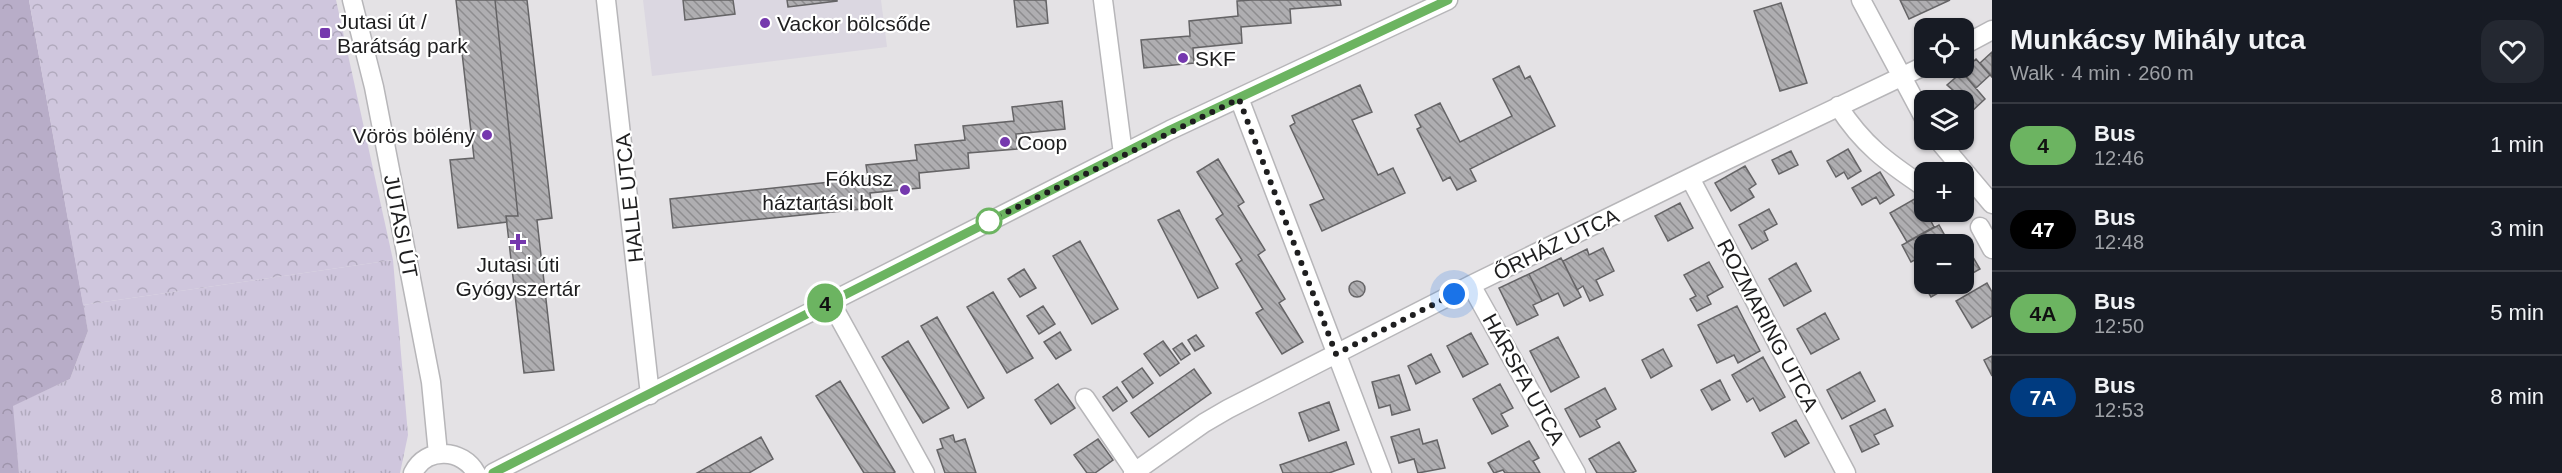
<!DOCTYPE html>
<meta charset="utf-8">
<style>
:root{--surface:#171b24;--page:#242831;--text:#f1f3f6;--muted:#9ea1a6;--line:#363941}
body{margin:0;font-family:Arial,sans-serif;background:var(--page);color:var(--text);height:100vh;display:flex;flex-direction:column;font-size:22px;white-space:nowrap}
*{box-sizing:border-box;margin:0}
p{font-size:20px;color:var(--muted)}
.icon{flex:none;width:33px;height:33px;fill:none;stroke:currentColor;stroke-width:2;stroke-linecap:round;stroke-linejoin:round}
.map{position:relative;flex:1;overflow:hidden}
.drawer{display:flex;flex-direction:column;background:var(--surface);width:570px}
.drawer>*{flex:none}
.badge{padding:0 12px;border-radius:20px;font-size:21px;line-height:39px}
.tools{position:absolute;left:1914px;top:18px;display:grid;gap:12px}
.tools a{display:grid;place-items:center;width:60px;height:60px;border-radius:12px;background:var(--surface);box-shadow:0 2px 4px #0004;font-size:30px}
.you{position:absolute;width:30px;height:30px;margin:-15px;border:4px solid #fff;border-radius:50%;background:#1a73e8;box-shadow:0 0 0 9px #1a73e833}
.map>.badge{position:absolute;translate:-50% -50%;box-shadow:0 0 0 3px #fff}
.round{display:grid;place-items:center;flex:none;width:63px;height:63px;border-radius:18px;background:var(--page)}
.overview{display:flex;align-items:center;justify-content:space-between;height:102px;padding:0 18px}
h1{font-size:28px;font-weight:700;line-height:45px}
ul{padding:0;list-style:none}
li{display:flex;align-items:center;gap:18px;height:84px;padding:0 18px;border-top:2px solid var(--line)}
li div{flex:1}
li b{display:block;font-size:22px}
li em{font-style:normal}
li .badge{min-width:66px;font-weight:700;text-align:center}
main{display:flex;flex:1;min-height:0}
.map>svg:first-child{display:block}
.built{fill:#dbd7e1}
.grass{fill:url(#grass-tufts)}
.forest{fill:url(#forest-crowns)}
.park{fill:url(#park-crowns)}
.building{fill:url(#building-back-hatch);stroke:#656466;stroke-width:1.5}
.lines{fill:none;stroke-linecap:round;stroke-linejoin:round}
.minor-casing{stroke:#b7b6b9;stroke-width:21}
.minor{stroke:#fff;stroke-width:18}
.line-casing{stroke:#fff;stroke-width:14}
.line{stroke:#6cb461;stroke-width:9}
.walk{stroke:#1e1e1f;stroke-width:6;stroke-dasharray:0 10.8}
.poi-dot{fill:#7538ae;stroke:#fff;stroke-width:2}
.stop-dot{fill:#fff;stroke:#6cb461;stroke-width:3}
.labels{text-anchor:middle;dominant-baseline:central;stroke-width:4.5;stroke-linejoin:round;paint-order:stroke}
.poi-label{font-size:21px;fill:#1e1e1f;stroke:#fff;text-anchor:start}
.street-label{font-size:21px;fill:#1e1e1f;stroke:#fff}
</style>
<main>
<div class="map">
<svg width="1992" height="473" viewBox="0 0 1992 473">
<defs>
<pattern id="grass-tufts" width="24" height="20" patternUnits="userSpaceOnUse" patternTransform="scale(1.5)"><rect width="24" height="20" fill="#cfc6dd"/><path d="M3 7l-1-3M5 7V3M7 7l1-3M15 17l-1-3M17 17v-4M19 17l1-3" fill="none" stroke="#b1aabd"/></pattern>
<pattern id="forest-crowns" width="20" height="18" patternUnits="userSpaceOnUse" patternTransform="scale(1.5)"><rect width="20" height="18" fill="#b8adc8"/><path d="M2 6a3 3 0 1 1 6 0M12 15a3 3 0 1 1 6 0" fill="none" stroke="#9e94ab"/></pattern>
<pattern id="park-crowns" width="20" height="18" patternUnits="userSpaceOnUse" patternTransform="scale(1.5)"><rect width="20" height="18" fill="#cfc6dd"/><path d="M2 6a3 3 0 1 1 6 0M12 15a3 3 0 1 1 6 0" fill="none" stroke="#b1aabd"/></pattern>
<pattern id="building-back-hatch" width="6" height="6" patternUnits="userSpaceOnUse" patternTransform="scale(1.5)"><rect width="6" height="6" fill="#afaeb1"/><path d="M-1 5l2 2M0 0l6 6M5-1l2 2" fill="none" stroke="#8e8d8f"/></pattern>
</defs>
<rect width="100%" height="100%" fill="#e4e2e5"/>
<path class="built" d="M643,0H881L887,47L652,76Z"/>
<path class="grass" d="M393,260L408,435L400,473H19L12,406L70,379L88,331L83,305Z"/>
<path class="forest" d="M0,0H29L88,331L70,379L13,406L19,473H0Z"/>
<path class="park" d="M29,0H336L393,260L83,305Z"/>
<path class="building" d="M456,0H495L518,216H506L507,222L458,228L450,160L474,158Z
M495,0H527L552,218L537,220L554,370L524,373L506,216H518Z
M683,0H733L735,14L685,20Z
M787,0H837V1L788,7Z
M1014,0H1046L1048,23L1017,27Z
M1252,0H1340L1341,5L1290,9L1291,23L1241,27L1242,43L1193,48L1194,63L1144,68L1141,40L1190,36L1189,21L1238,16L1237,1Z
M1900,0H1950L1909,19Z
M1781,3L1807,83L1780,91L1754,11Z
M1992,52V77L1980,63Z
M1976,59L1990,75L1976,88L1962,72Z
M1519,66L1525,79L1530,76L1555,126L1470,169L1476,181L1457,190L1450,177L1443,181L1417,129L1421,127L1415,115L1440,103L1460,142L1512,116L1493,79Z
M1962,72L1985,99L1971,112L1964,100L1947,85Z
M1360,85L1372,112L1352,120L1378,175L1393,168L1405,193L1322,231L1310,205L1324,199L1290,126L1295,123L1292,116Z
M1062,101L1065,129L1016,134L1017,149L968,153L969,168L919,173L920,188L870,193L872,208L673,228L670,199L868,178L866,165L917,160L915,145L965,140L963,126L1014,121L1012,107Z
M1848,149L1861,171L1848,179L1844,172L1836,177L1827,161Z
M1791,151L1798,165L1779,174L1772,160Z
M1218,159L1244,202L1238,206L1265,250L1258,255L1285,299L1279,303L1303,342L1282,354L1256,313L1263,309L1236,264L1242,260L1216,219L1223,214L1197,172Z
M1745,166L1756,184L1749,189L1754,197L1731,211L1715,183Z
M1880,172L1894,195L1880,204L1876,197L1862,205L1852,188Z
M1918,197L1934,227L1907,242L1890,213Z
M1680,203L1693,228L1668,241L1655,216Z
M1769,209L1777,224L1764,231L1768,240L1752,249L1739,225Z
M1179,210L1218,288L1198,298L1158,220Z
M1939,225L1948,241L1943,244H1924V255L1911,262L1902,245Z
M1080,241L1118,309L1092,324L1053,256Z
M1967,247L1980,269L1964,278V249Z
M1603,248L1614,271L1596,280L1603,295L1590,301L1583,286L1577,290L1563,261L1587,249L1589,255Z
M1561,258L1581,297L1564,306L1558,293L1542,301L1529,274Z
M1709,262L1723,287L1707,296L1711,304L1697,311L1690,299L1696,296L1684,275Z
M1796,263L1811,291L1784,306L1769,279Z
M1024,269L1036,288L1020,297L1008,279Z
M1924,272V284H1954L1931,297L1918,275Z
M1529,274L1542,301L1533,305L1538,315L1517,325L1499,288Z
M1349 289a8 8 0 1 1 16 0a8 8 0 1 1-16 0Z
M1987,283L1992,292V316L1972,328L1956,301Z
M993,292L1033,358L1007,373L967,307Z
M1043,306L1055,324L1039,334L1027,316Z
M1737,306L1760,351L1738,363L1734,355L1717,363L1698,325Z
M1825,313L1839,339L1811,354L1797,329Z
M937,317L984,398L968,408L921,326Z
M1060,332L1071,350L1056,359L1044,342Z
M1471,333L1488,364L1463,377L1447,346Z
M1196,335L1204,346L1195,351L1188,340Z
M1558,337L1579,377L1551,392L1530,351Z
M908,341L949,408L923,423L882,357Z
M1163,341L1179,363L1160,376L1144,354Z
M1182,343L1190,354L1181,360L1173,349Z
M1663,349L1672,366L1651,378L1642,360Z
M1431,354L1440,372L1416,384L1408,366Z
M1992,356V376L1984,360Z
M1763,357L1785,397L1760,411L1753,398L1747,402L1732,375Z
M1142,368L1153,383L1133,398L1122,382Z
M1194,369L1211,393L1149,437L1131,413Z
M1860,372L1875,401L1842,419L1827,390Z
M1399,375L1410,410L1392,415L1390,405L1379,408L1372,382Z
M1720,380L1730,400L1712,410L1701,390Z
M840,381L895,472L893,473H864L816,396Z
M1058,384L1075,408L1051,424L1035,400Z
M1500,384L1513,408L1501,414L1508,426L1492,434L1473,399Z
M1117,387L1127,401L1113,411L1103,397Z
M1605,388L1616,409L1596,420L1600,427L1580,437L1565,409Z
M1329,402L1339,430L1309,441L1299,413Z
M1885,409L1893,426L1874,435L1879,444L1862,452L1850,426Z
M1796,420L1809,443L1785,457L1772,433Z
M1419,429L1423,444L1437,440L1445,468L1418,473L1414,459L1399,463L1391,437Z
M953,435L955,442L965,439L976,473H945L937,450L943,448L940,439Z
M761,437L773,459L749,473H697Z
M1098,439L1113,460L1095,473H1087L1074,455Z
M1529,441L1539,458L1533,461L1540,473H1505L1503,470L1494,473L1488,463Z
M1346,442L1354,464L1329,473H1283L1280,465Z
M1619,442L1636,471L1632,473H1597L1589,459Z"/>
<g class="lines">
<defs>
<path id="minor" d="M352,0L374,87L431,382L438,454
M606,0L650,395
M1103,0L1123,154
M1861,0L1924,118
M1964,45L1992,30
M1239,98L1382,473
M1838,106C1863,145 1887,162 1924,187
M1938,140L1992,204
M1690,178L1846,473
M1980,227L1992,249
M1471,285L1576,473
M830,301L925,473
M1085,398L1136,473
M413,473C426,446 463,449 476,473
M493,473L1170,130L1448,0
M1133,473L1204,423L1228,409L1471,285L1710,168L1924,66"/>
</defs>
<use href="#minor" class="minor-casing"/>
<use href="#minor" class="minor"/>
</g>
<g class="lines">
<defs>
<path id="line" d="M493,473L1170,130L1448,0"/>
</defs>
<use href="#line" class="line-casing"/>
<use href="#line" class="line"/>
<path class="walk" d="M989,221L1239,99L1336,354L1454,294"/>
</g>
<g class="poi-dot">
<circle cx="765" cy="23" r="6"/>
<rect x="319" y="27" width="12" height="12" rx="3"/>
<circle cx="1183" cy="58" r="6"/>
<circle cx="487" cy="135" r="6"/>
<circle cx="1005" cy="142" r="6"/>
<circle cx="905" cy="190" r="6"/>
<path d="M515 233h6v6h6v6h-6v6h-6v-6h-6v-6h6z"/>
</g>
<circle class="stop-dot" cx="989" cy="221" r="12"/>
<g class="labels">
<g class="poi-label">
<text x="337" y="21">Jutasi út /<tspan x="337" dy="24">Barátság park</tspan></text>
<text x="777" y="23">Vackor bölcsőde</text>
<text x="1195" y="58">SKF</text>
<text x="475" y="135" text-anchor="end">Vörös bölény</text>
<text x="1017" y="142">Coop</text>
<text x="893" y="178" text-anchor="end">Fókusz<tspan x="893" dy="24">háztartási bolt</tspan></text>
<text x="518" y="264" text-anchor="middle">Jutasi úti<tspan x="518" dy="24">Gyógyszertár</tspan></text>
</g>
<g class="street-label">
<text transform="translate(629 198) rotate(-96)">HALLE UTCA</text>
<text transform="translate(401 226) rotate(79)">JUTASI ÚT</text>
<text transform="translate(1556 244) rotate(-26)">ŐRHÁZ UTCA</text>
<text transform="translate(1768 325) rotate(62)">ROZMARING UTCA</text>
<text transform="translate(1524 379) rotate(61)">HÁRSFA UTCA</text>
</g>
</g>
</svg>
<div class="tools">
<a><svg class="icon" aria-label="locate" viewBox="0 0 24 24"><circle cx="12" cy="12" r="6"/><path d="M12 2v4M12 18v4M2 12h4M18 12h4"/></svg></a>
<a><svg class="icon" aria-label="layers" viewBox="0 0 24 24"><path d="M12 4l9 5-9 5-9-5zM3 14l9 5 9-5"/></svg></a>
<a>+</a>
<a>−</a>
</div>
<div class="you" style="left:1454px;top:294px"></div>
<b class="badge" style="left:825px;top:303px;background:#6cb461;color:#111">4</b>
</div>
<section class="drawer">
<div class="overview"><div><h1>Munkácsy Mihály utca</h1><p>Walk · 4 min · 260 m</p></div><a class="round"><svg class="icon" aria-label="heart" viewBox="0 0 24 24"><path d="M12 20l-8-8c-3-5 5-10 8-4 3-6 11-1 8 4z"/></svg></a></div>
<ul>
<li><span class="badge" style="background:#6cb461;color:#111">4</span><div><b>Bus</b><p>12:46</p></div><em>1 min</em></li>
<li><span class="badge" style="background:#000;color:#fff">47</span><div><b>Bus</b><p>12:48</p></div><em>3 min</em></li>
<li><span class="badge" style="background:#6cb461;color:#111">4A</span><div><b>Bus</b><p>12:50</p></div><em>5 min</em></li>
<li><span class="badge" style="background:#003b80;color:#fff">7A</span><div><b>Bus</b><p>12:53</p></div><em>8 min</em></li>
</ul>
</section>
</main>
